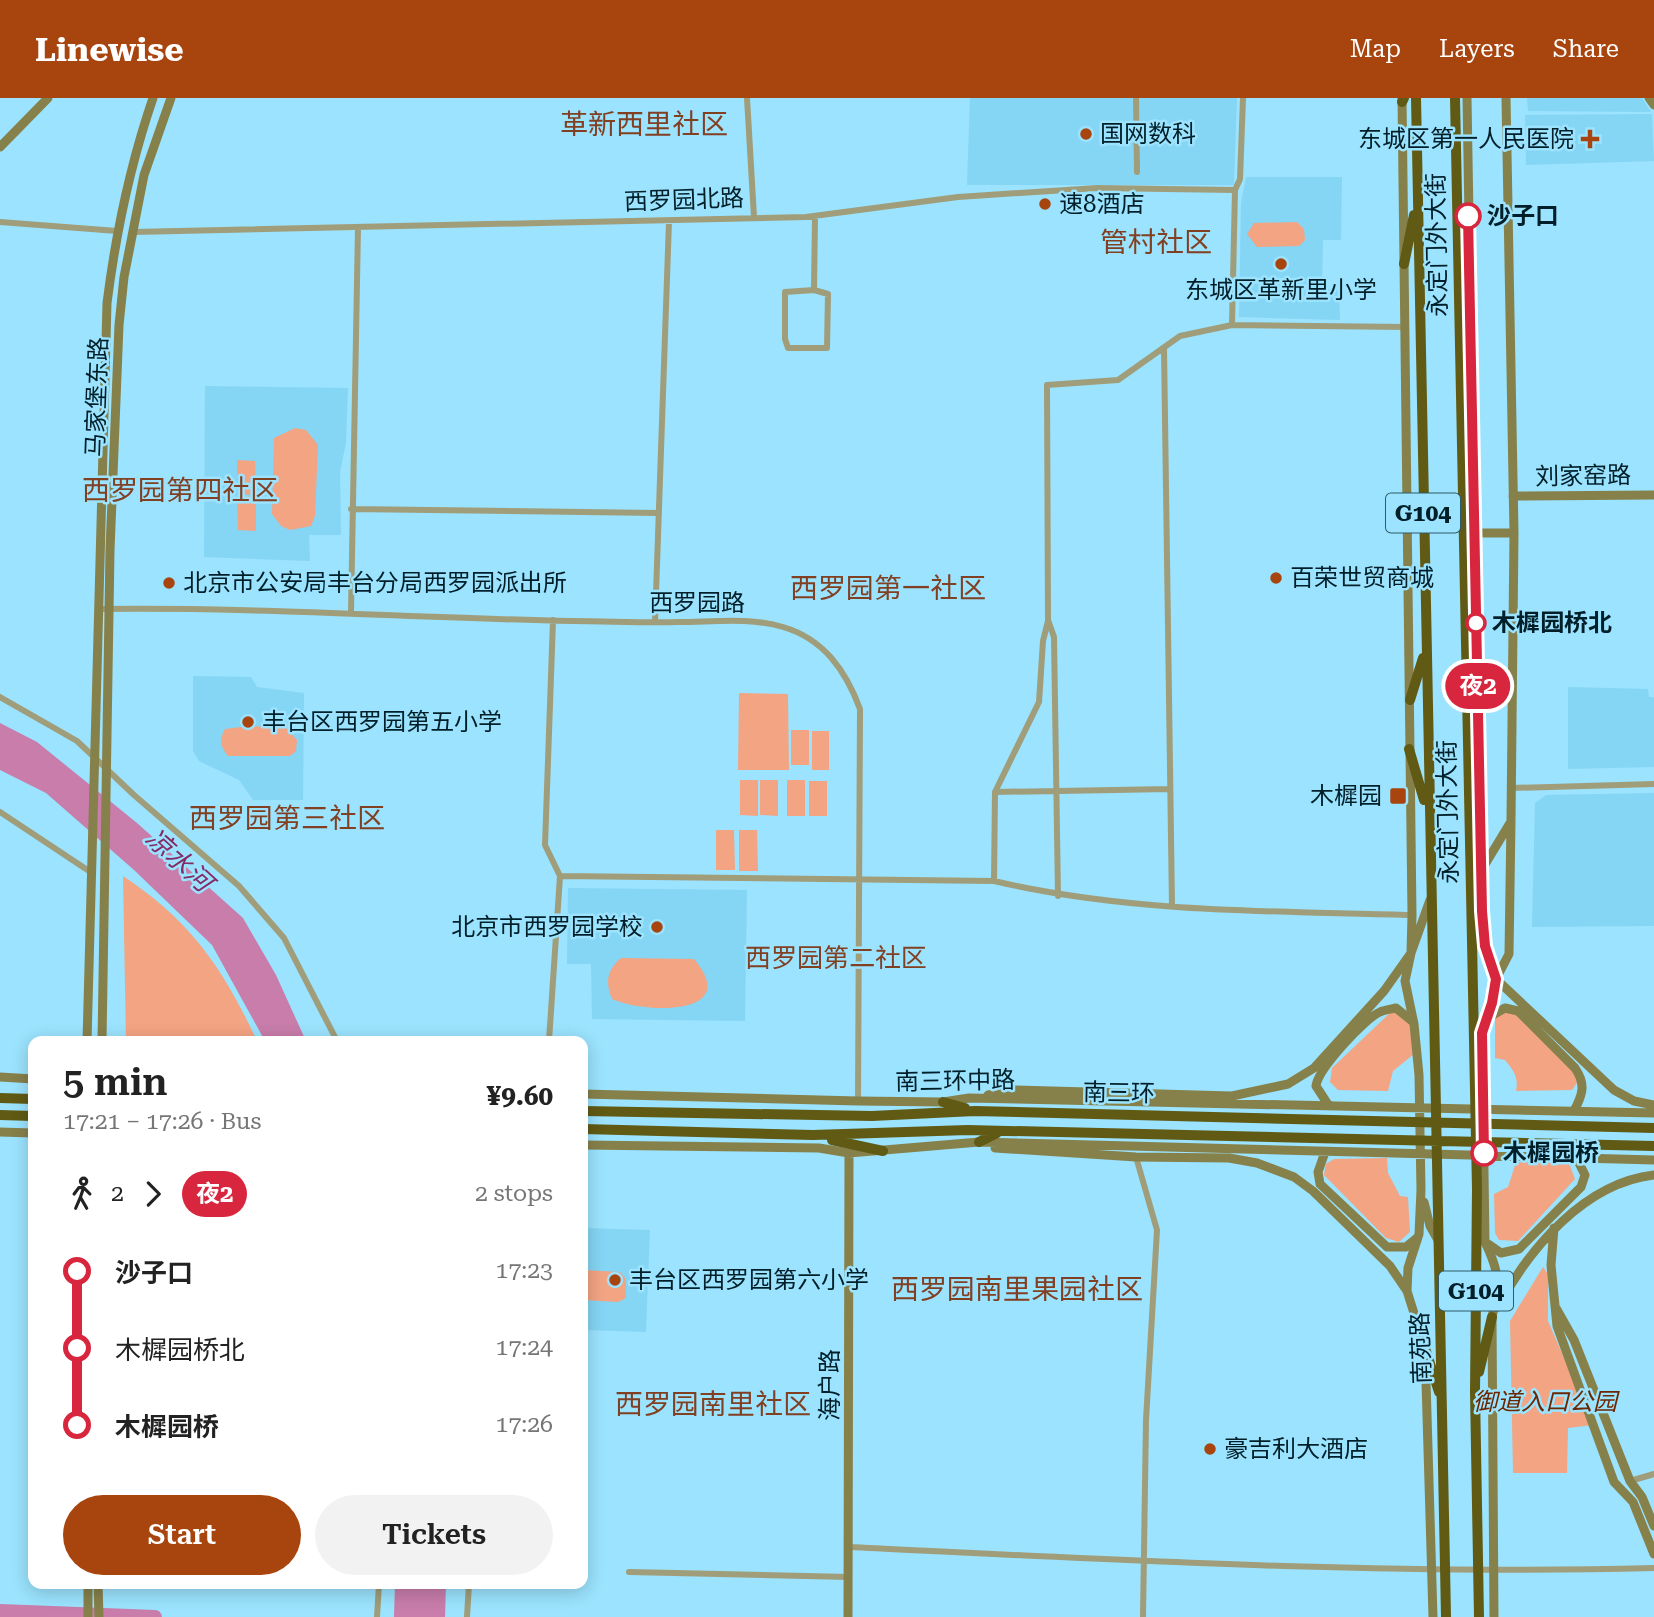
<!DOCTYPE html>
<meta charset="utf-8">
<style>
:root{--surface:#fff;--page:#f2f2f2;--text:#222;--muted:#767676;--accent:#a8440e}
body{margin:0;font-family:"Roboto Serif","Noto Sans SC",serif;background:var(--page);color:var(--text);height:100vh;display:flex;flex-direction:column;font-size:26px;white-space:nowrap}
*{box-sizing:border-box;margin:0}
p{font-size:23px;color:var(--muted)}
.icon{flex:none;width:38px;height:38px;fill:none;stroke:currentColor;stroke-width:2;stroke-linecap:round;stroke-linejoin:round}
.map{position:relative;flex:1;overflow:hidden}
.side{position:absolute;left:28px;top:938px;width:560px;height:553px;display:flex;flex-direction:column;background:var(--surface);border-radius:14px;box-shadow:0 4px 18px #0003}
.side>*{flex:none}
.badge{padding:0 14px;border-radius:23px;font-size:24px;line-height:46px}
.map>.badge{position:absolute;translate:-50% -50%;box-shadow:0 0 0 4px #fff}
.legs{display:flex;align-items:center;gap:10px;height:77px;padding:0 35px;font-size:23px}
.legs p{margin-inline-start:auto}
.overview{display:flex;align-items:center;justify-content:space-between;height:119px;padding:0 35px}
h1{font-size:38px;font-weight:600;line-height:52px}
.button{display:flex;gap:14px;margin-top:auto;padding:14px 35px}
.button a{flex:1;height:80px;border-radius:42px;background:var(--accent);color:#fff;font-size:28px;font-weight:600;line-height:80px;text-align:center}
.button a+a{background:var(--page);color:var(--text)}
ul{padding:0 35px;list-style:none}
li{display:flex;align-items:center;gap:24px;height:77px;font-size:26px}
li i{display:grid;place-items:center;width:10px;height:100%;margin:0 9px;background:currentColor}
li i::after{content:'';width:18px;height:18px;margin:-9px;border:5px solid;border-radius:50%;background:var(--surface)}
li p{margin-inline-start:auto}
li:first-child i{background:linear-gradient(#0000 50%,currentColor 0)}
li:last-child i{background:linear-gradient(currentColor 50%,#0000 0)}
header{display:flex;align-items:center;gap:42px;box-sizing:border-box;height:98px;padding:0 35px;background:var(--accent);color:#fff}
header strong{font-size:33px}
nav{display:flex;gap:38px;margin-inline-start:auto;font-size:24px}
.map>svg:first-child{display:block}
.built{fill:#85d5f4}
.green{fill:#f3a483}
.water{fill:#c87daa}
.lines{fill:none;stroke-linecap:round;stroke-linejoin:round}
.river{stroke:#c87daa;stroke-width:14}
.street{stroke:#a09d7a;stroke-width:6}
.secondary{stroke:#86814b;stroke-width:9}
.highway{stroke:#615a14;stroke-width:10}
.line-1-casing{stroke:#fff;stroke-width:16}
.line-1{stroke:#d7263d;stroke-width:10}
.poi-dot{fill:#a8440e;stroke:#9be3fe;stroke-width:2.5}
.stop-1-dot{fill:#fff;stroke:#d7263d;stroke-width:3.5}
.labels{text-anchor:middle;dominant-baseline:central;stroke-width:5;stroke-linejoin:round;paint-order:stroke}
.shield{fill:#9be3fe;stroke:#2f5a69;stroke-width:2}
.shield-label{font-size:23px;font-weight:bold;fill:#011f29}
.poi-label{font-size:24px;fill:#011f29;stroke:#9be3fe;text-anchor:start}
.street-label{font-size:24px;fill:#011f29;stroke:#9be3fe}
.stop-label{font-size:24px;font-weight:bold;fill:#011f29;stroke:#9be3fe;text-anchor:start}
.park-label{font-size:24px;font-style:italic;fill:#6e2600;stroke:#9be3fe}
.water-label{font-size:26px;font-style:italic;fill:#842b66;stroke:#9be3fe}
.neighbourhood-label{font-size:26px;fill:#824023;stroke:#9be3fe}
.quarter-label{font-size:28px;fill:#824023;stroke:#9be3fe}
</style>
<header>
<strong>Linewise</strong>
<nav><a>Map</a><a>Layers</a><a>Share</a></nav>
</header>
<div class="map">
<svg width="1654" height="1519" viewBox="0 0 1654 1519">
<rect width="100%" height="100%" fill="#9be3fe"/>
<path class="built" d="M970,0H1237L1234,87H967Z
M1527,0H1642L1651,14L1528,13Z
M1652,16L1654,63L1526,67L1525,17Z
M1246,79H1342L1341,142H1323L1322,190L1339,192L1340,222L1239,219L1241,105Z
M205,288L348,290L346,345L340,374L341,437H309L310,463L204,459Z
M193,578L251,579L257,589L304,595L303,702H253L239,682L199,663L193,653Z
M1568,589L1648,591L1649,599H1654V669L1568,671Z
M1654,695V828L1532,829L1535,705L1546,697Z
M568,790L747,792L745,923L592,921L591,866H567Z
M583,1130L650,1132L646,1234L583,1232Z"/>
<path class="green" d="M1297,124L1304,131L1305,142L1299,148L1257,149L1247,136L1254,125Z
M295,330L306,332L318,347L315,418L311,428L290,432L281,428L272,416L274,340Z
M237,362L255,363L256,397L237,396Z
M237,398H256V433L238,432Z
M739,595L788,596L789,672H738Z
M249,628L286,630L297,642L296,653L290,658H228C220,648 219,642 225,631Z
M791,632H809V667H791Z
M812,633H829V672H812Z
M740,682H758V718L740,717Z
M760,682H778V718L760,717Z
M787,682H805V718H787Z
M809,683H827V718H809Z
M716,732H734L735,772H716Z
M739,732H757L758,773H739Z
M123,778C191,823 223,870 257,943H126Z
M621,860L694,861C744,920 641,915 612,901C605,884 607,872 621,860Z
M1392,913L1414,921V956L1393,973L1388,993L1338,992L1330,984L1332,970Z
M1503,913H1512L1576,973L1577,985L1572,992L1516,993C1519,979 1513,972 1505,962L1495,960V920Z
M1387,1060L1388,1075L1400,1098L1408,1099L1410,1134L1399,1144L1386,1140L1324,1077L1326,1066L1334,1061Z
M1516,1064L1569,1065L1575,1081L1518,1143L1499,1142L1495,1135L1494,1096L1508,1089Z
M1543,1169L1548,1176V1223L1593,1327L1568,1330L1567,1375H1513L1510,1223Z
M583,1172L620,1174L626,1181V1200L618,1204L583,1202Z"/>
<path class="water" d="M0,625L37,644L137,725L243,820L276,877L306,943H265L212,847L134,772L46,695L0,672Z
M395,1486H446L445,1519H394Z"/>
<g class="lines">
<path class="river" d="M0,1513L155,1519"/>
<path class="street" d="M747,0L754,119
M1136,0L1137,74
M0,124L117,133
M133,134L806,119L958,99L1097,90L1235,92
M814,192L785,194V241L788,250H827L828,196L814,192L815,118
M1232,227L1235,92L1240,81L1243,0
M1164,251L1172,808
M351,411L659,415
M100,511C258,509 415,520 572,523C607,523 643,525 678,524C712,524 750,519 783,529C824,541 846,573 860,611L858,1003
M351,514L358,129
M655,524L669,123
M0,599L77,643L134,697L239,788L284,840L337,943
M1511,690L1654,686
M995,694L1170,691
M0,714L92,775
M560,778L994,783C1130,815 1273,813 1412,817
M994,783L995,694L1039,604L1043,543L1048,523
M1058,798L1054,539L1048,522L1047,287L1118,282L1180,238L1232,227L1406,229
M549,943L560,778L545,747L553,522
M1136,1059L1157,1132L1146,1322L1143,1519
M1630,1383L1654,1376
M849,1449C1117,1462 1386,1477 1654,1470
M629,1474L849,1479
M377,1519L379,1486
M467,1519L469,1486"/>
<path class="secondary" d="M1402,0L1412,817L1411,855L1405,883L1414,926L1419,977L1421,1092L1419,1136L1408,1170L1407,1193
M1467,0L1480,775L1485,848L1496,881L1492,905L1482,935L1485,1144C1500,1175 1500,1186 1492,1219L1494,1519
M1649,0L1654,7
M0,49L48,0
M1513,398L1654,397
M1473,435H1514
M1481,773L1510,725
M1496,881L1509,856L1511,722L1514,435L1506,0
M1496,881L1614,992L1634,1003L1654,1007
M1488,925L1491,918L1505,910L1518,913L1575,970C1586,986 1583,996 1574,1013
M87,943L107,205C116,134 130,67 153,0
M102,943L110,452L119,227L124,179L144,77L171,0
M0,979L33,981
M583,996L858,1003L943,1004L969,1000L1654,1015
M988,997L1016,992L1232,998L1288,986L1314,970L1384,893L1411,855L1430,802
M1329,1008L1316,988C1318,971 1364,921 1380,914C1384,912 1391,911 1396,910L1412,923
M0,1034L33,1035
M583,1047L819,1050L849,1055L979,1044L1654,1062
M995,1050L1136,1059L1229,1060L1257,1065L1294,1079L1313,1093L1390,1168L1407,1193L1425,1250L1433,1519
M1325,1054L1318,1074L1320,1086L1387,1149H1406L1417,1140
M1424,1104L1430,1128L1438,1142
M1554,1130L1551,1167L1557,1228L1614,1384L1633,1404L1654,1456
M1488,1146L1501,1155L1519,1151L1581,1089L1585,1077L1576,1059
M1498,1209C1529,1151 1584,1085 1654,1077
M1556,1210L1574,1242L1630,1383L1642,1399L1654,1428
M88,1486V1519
M98,1486L99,1519
M848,1519L849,1055"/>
<path class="highway" d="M1416,0L1446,1519
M1455,0L1477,1091L1475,1294L1479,1519
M1402,4L1404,0
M1404,166L1414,117
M1410,602L1423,560
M1409,651L1424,702
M0,1000L33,1001
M943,1004L965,1010
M583,1013L872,1018L975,1013L1654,1030
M0,1017L33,1018
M583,1031L813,1037L968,1032L1654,1048
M832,1042L883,1053
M979,1044L997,1035
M1425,1250L1439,1294
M1479,1274L1492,1219"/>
</g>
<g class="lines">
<defs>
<path id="line-1" d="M1468,118L1482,813L1485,848L1496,881L1492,905L1482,935L1484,1055"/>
</defs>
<use href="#line-1" class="line-1-casing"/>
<use href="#line-1" class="line-1"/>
</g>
<g class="poi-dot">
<circle cx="1086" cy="36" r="7"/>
<path d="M1586.5 30.5h7v7h7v7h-7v7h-7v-7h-7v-7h7z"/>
<circle cx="1045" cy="106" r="7"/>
<circle cx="1281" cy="166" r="7"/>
<circle cx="1276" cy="480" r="7"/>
<circle cx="169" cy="485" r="7"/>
<circle cx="248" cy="624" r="7"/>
<rect x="1389" y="689" width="18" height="18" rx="3.5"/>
<circle cx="657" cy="829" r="7"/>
<circle cx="615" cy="1182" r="7"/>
<circle cx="1210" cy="1351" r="7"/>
</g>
<g class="stop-1-dot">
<circle cx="1468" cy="118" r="12"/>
<circle cx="1476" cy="525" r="9"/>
<circle cx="1484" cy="1055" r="12"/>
</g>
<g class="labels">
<g class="shield">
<rect x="1386" y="395.5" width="74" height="39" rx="5"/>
<rect x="1439" y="1173.5" width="74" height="39" rx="5"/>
</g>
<g class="shield-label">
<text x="1423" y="415">G104</text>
<text x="1476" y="1193">G104</text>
</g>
<g class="poi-label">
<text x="1100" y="36">国网数科</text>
<text x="1574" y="41" text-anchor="end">东城区第一人民医院</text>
<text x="1059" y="106">速8酒店</text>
<text x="1281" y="192" text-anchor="middle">东城区革新里小学</text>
<text x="1290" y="480">百荣世贸商城</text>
<text x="183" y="485">北京市公安局丰台分局西罗园派出所</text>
<text x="262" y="624">丰台区西罗园第五小学</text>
<text x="1382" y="698" text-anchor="end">木樨园</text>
<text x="643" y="829" text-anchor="end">北京市西罗园学校</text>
<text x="629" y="1182">丰台区西罗园第六小学</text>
<text x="1224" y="1351">豪吉利大酒店</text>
</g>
<g class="street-label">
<text transform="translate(684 102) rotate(-2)">西罗园北路</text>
<text transform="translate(1437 147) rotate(-91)">永定门外大街</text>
<text transform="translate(97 299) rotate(-88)">马家堡东路</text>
<text transform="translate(1583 378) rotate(-1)">刘家窑路</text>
<text x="697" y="505">西罗园路</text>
<text transform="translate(1448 714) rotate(-91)">永定门外大街</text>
<text transform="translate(955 983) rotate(-1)">南三环中路</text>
<text transform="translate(1119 995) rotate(1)">南三环</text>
<text transform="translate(1421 1250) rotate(-92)">南苑路</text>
<text transform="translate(830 1287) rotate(-90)">海户路</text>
</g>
<g class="stop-label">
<text x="1487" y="118">沙子口</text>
<text x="1492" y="525">木樨园桥北</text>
<text x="1503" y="1055">木樨园桥</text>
</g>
<g class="park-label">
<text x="1545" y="1304">御道入口公园</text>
</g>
<g class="water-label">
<text transform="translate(179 762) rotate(42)">凉水河</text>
</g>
<g class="neighbourhood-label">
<text x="836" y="860">西罗园第二社区</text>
</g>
<g class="quarter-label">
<text x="644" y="26">革新西里社区</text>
<text x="1156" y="144">管村社区</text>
<text x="180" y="392">西罗园第四社区</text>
<text x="888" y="490">西罗园第一社区</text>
<text x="287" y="720">西罗园第三社区</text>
<text x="1017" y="1191">西罗园南里果园社区</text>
<text x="713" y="1306">西罗园南里社区</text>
</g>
</g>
</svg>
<b class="badge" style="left:1478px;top:588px;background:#d7263d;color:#fff">夜2</b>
<section class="side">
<div class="overview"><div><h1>5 min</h1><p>17:21 – 17:26 · Bus</p></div><b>¥9.60</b></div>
<div class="legs"><svg class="icon" aria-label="walk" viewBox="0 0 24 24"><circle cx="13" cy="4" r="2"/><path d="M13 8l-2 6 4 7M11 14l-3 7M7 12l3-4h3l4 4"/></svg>2<svg class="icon" aria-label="forward" viewBox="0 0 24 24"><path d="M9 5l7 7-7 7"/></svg><b class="badge" style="background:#d7263d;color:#fff">夜2</b><p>2 stops</p></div>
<ul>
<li><i style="color:#d7263d"></i><b>沙子口</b><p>17:23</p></li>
<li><i style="color:#d7263d"></i><span>木樨园桥北</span><p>17:24</p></li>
<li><i style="color:#d7263d"></i><b>木樨园桥</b><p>17:26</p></li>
</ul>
<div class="button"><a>Start</a><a>Tickets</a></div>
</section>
</div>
